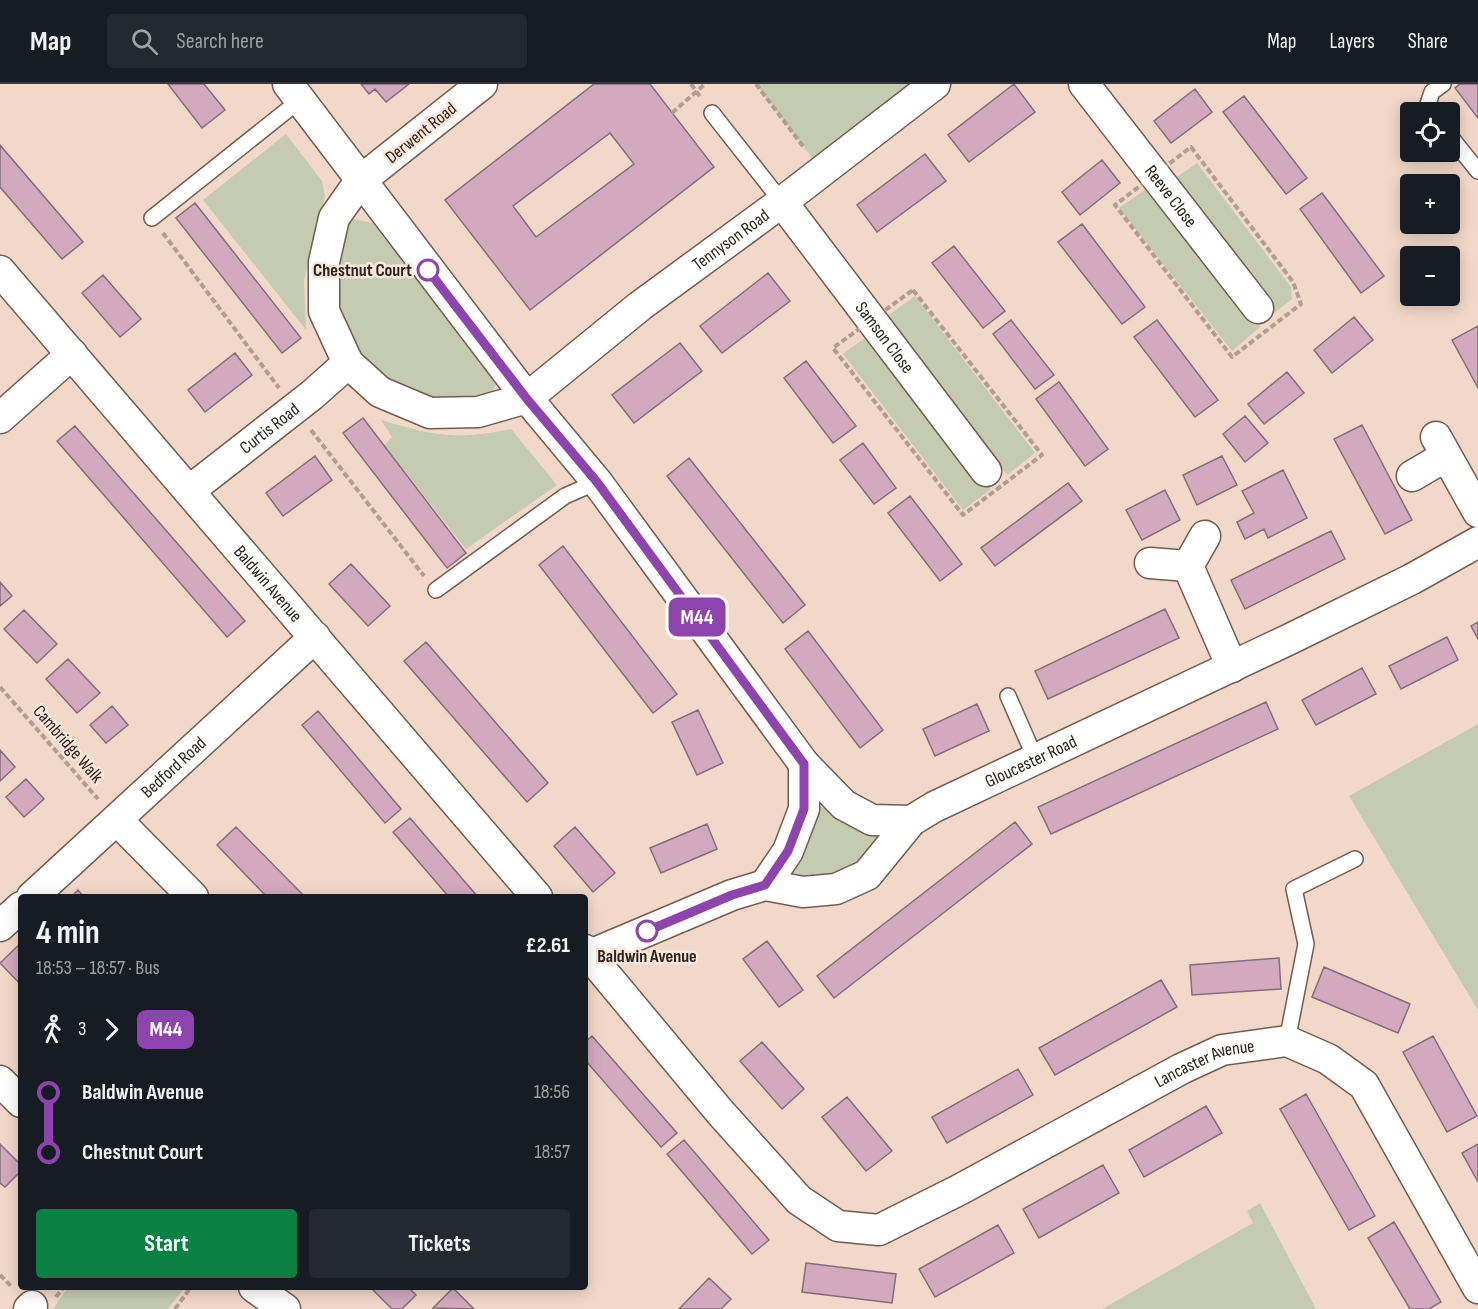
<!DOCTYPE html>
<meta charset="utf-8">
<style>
:root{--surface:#171b24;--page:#242831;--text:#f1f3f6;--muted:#9ea1a6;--line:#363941;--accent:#0b8043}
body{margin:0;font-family:"Sofia Sans Condensed",sans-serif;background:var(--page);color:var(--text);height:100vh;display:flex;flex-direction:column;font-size:22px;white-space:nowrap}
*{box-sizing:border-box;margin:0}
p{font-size:20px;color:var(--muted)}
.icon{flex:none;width:33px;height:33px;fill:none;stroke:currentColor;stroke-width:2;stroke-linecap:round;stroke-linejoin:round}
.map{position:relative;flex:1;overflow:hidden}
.side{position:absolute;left:18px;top:810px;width:570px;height:396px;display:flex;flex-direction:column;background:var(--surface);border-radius:6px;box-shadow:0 3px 15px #0003}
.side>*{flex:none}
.badge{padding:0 12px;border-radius:9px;font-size:21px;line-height:39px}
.fabs{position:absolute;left:1400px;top:18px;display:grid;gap:12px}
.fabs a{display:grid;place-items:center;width:60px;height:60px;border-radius:6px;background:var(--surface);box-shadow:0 3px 15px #0003;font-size:30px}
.map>.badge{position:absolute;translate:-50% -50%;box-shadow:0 0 0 3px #fff}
.legs{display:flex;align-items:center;gap:9px;height:66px;padding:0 18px;font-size:20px}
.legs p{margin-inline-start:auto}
.summary{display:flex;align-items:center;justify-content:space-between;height:102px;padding:0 18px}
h1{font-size:33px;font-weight:700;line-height:45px}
.action{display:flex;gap:12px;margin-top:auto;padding:12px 18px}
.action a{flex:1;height:69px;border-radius:6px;background:var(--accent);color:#fff;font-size:24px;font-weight:700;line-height:69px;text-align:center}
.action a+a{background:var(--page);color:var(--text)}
ul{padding:0 18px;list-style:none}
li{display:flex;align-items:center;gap:21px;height:60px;font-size:22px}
li i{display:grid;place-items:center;width:9px;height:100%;margin:0 8px;background:currentColor}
li i::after{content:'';width:15px;height:15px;margin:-8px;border:4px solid;border-radius:50%;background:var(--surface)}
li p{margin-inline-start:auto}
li:first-child i{background:linear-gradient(#0000 50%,currentColor 0)}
li:last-child i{background:linear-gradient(currentColor 50%,#0000 0)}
header{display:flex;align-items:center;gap:36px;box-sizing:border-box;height:84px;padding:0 30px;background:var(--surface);border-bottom:2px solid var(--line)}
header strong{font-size:28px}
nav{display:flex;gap:33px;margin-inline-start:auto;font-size:21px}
.search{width:420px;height:54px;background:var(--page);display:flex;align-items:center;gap:15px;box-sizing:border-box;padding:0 21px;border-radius:6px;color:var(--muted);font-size:22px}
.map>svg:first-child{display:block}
.green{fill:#c5cbb1}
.building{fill:#d3a9c0;stroke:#856d7a;stroke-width:1.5;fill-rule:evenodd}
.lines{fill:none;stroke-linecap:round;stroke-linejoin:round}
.service-casing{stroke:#735c4f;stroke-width:18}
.minor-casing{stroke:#735c4f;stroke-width:33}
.path{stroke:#b19d91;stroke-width:4;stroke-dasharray:6 3;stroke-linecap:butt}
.service{stroke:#fff;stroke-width:15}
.minor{stroke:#fff;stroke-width:30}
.line-1-casing{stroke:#fff;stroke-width:14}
.line-1{stroke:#8e44ad;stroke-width:9}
.stop-1-dot{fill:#fff;stroke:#8e44ad;stroke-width:3}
.labels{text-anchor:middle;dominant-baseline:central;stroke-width:5;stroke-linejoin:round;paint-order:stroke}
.street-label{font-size:18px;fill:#2b221c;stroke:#fce6da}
.stop-label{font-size:18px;font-weight:bold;fill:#2b221c;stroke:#fce6da;text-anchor:end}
</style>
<header>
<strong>Map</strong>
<div class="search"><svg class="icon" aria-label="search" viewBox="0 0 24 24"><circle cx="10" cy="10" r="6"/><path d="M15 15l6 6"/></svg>Search here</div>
<nav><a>Map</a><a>Layers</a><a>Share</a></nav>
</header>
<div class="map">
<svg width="1478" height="1225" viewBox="0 0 1478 1225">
<rect width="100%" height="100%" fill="#f2d8c9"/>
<path class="green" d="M756,0H935L822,87Z
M286,50L322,97L325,112L304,197L306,246L203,116Z
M1197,79L1291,203L1292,215L1273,230L1171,97Z
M1149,103L1260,243L1232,267L1119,124Z
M354,135L373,139L497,297L490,314L432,318L400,307L368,284L339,236L334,207L343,146Z
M915,212L1035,369L1007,391L886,233Z
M870,250L991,405L963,426L843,270Z
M381,336C435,352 456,356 511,345L557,401L466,465L384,361L392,353Z
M1478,640V926L1349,712Z
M819,723H828L878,746L882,755C861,779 827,811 793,792L792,780Z
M1260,1119L1316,1225H1102L1253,1139L1247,1127Z
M68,1203H185L168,1225H53Z"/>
<path class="building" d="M168,0H204L225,26L202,44Z
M361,0H409L386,18L375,5L369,10Z
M594,0H650L714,83L530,226L445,116ZM610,49L634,80L536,153L513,122Z
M1014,0L1035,28L969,78L948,51Z
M1460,0H1478V34L1455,4Z
M1195,5L1212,28L1171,59L1154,37Z
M1244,12L1307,94L1286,110L1223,28Z
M0,61L83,158L62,175L0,103Z
M925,70L946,97L877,148L857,121Z
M1102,76L1120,99L1080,131L1062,108Z
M1322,109L1384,192L1361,209L1300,125Z
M195,119L301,254L282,269L176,134Z
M1082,140L1145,223L1122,240L1058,158Z
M954,162L1005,227L983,244L932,179Z
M768,189L790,217L722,269L700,242Z
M103,191L141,235L120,253L82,209Z
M1354,233L1373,256L1332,289L1314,266Z
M1011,236L1054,291L1035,305L993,250Z
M1157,236L1218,316L1195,333L1134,253Z
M1478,242V304L1452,256Z
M680,259L702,287L634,339L612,311Z
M235,269L252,291L205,328L188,306Z
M806,277L856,342L833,359L784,294Z
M1287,288L1304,309L1264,340L1248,320Z
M1059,298L1108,365L1085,382L1036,315Z
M1245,332L1268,359L1245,378L1223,350Z
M363,334L466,469L447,484L343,349Z
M1362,341L1412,436L1385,450L1334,355Z
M75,342L245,537L227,553L57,357Z
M863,359L896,404L874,420L840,376Z
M315,372L332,396L283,432L266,409Z
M1222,372L1237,401L1197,421L1183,391Z
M689,374L805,521L783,539L667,392Z
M1283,386L1307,434L1268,454L1264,445L1245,455L1237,438L1254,429L1242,407Z
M1068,399L1082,417L995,482L981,464Z
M1165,406L1180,436L1142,456L1126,426Z
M910,412L962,480L940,497L888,429Z
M1331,447L1345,475L1245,525L1231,496Z
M563,462L677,610L653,629L539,481Z
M351,480L390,522L368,542L329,500Z
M0,498L12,512L0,522Z
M1165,525L1179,554L1048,615L1035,587Z
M24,526L57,560L37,579L4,545Z
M1478,538V555L1471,542Z
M808,547L883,646L860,664L785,565Z
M1447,553L1458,576L1401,605L1389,582Z
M426,558L548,699L527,718L404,577Z
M68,575L100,609L77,629L46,595Z
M1362,584L1376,610L1316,641L1302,616Z
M1266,618L1278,645L1051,750L1038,723Z
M977,620L989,647L935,672L923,645Z
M112,622L128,641L106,659L90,641Z
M698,626L723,679L697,691L672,638Z
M318,627L401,725L385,739L302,641Z
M0,666L15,683L0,697Z
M26,695L44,715L24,733L6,713Z
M410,734L478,813H449L393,748Z
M1015,738L1032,760L834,914L817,892Z
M707,740L717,765L661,789L650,764Z
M236,743L304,812L303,813H267L217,761Z
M575,743L615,789L593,808L554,762Z
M78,806L84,813H71Z
M767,857L803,906L779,923L743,875Z
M21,859V901L0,879Z
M1279,874L1281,905L1192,911L1190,881Z
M1324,883L1410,920L1398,949L1312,913Z
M1161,896L1177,923L1055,991L1039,964Z
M592,952L677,1049L661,1063L585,976V958Z
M1433,952L1477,1032L1447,1048L1403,968Z
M762,958L804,1005L782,1025L740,977Z
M1018,985L1033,1011L947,1059L932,1033Z
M1306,1010L1375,1132L1349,1146L1280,1025Z
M847,1013L892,1067L866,1087L822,1033Z
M1206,1022L1222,1049L1144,1093L1129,1066Z
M684,1056L769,1156L752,1170L667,1070Z
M0,1060L21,1081V1087L5,1103L0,1099Z
M1478,1060V1098L1462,1069Z
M1103,1081L1119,1109L1039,1154L1023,1125Z
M1394,1138L1441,1218L1429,1225H1410L1368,1154Z
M998,1141L1014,1169L935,1213L919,1185Z
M806,1179L896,1190L892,1219L802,1208Z
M709,1194L731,1215L721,1225H679Z
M370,1203H408L416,1211L402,1225H392Z
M453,1204L474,1225L433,1224Z"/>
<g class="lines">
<defs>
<path id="service" d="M1431,28L1427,23L1432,8L1443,0
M712,29L782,118
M1449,51L1478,87
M152,134L300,16
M436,506L565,412L597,398
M1008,612L1036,676
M1287,957L1306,860L1294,805L1355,775"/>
<g id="minor">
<path d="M288,0L527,314L597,398L804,680L844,721L872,736L911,737"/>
<path id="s1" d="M482,0L360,97L334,134L324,178V227L348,279L380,308L430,329L478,328L527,314L640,222L782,118L935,0"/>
<path id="s2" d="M1084,0L1258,224"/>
<path id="s3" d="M782,118L986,387"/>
<path id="s4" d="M0,187L537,813"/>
<path d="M0,334L72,270"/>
<path d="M1436,353L1478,428"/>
<path d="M1412,392L1446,372"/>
<path id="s5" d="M189,407L312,311L348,279"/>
<path d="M1150,479L1188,482L1205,452"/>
<path d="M1188,482L1232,583"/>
<path d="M117,736L193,813"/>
<path d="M765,801L788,767L804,725V680"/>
<path id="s6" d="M32,813L315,553"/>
<path d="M0,842L21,823"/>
<path id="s7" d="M585,866L720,1028L799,1116L838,1142L879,1146L959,1106L1181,985L1222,966L1287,957L1328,975L1364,1001L1478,1204"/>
<path id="s8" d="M590,871L732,811L765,801L803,808L836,805L867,791L911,737L934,723L1292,554L1412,495L1478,458"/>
<path d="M0,997L21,1018"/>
<path d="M254,1203L285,1225"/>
<path d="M29,1225L32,1222"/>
</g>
</defs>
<use href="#service" class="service-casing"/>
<use href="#minor" class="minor-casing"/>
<path class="path" d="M691,0L701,14
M756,0L805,65
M672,29L705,0
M1191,63L1293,198L1301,220L1232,273L1115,121Z
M163,149L279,304
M913,206L1042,371L963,431L833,264Z
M311,346L424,492
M0,603L98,715
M0,1191L12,1203
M56,1213L64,1203
M175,1225L191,1203"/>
<use href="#service" class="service"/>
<use href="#minor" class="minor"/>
</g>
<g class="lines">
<defs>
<path id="line-1" d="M428,186L527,315L597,398L804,680V725L788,767L765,801L732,811L647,847"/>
</defs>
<use href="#line-1" class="line-1-casing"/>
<use href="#line-1" class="line-1"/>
</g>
<g class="stop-1-dot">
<circle cx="428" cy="186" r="10"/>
<circle cx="647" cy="847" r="10"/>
</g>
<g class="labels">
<g class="street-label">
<text transform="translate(421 49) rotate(-39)">Derwent Road</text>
<text stroke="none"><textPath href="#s2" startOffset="142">Reeve Close</textPath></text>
<text stroke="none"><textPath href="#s1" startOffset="807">Tennyson Road</textPath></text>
<text stroke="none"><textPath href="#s3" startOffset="170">Samson Close</textPath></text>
<text stroke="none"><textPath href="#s5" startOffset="102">Curtis Road</textPath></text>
<text stroke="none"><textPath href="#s4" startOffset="412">Baldwin Avenue</textPath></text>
<text transform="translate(68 660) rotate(49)">Cambridge Walk</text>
<text stroke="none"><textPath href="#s8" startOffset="498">Gloucester Road</textPath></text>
<text stroke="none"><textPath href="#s6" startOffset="192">Bedford Road</textPath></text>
<text stroke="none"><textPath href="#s7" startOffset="784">Lancaster Avenue</textPath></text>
</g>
<g class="stop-label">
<text x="412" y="186">Chestnut Court</text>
<text x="647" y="872" text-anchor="middle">Baldwin Avenue</text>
</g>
</g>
</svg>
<div class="fabs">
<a><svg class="icon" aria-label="locate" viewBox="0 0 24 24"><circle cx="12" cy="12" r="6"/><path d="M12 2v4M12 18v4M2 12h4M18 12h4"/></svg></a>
<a>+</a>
<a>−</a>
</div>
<b class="badge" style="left:697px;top:533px;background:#8e44ad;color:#fff">M44</b>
<section class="side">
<div class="summary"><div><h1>4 min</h1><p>18:53 – 18:57 · Bus</p></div><b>£2.61</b></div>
<div class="legs"><svg class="icon" aria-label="walk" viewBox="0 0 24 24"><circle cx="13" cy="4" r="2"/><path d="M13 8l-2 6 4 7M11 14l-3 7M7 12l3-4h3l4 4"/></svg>3<svg class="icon" aria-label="forward" viewBox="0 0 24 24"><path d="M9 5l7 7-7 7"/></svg><b class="badge" style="background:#8e44ad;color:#fff">M44</b></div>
<ul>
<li><i style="color:#8e44ad"></i><b>Baldwin Avenue</b><p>18:56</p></li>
<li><i style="color:#8e44ad"></i><b>Chestnut Court</b><p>18:57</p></li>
</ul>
<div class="action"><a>Start</a><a>Tickets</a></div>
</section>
</div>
